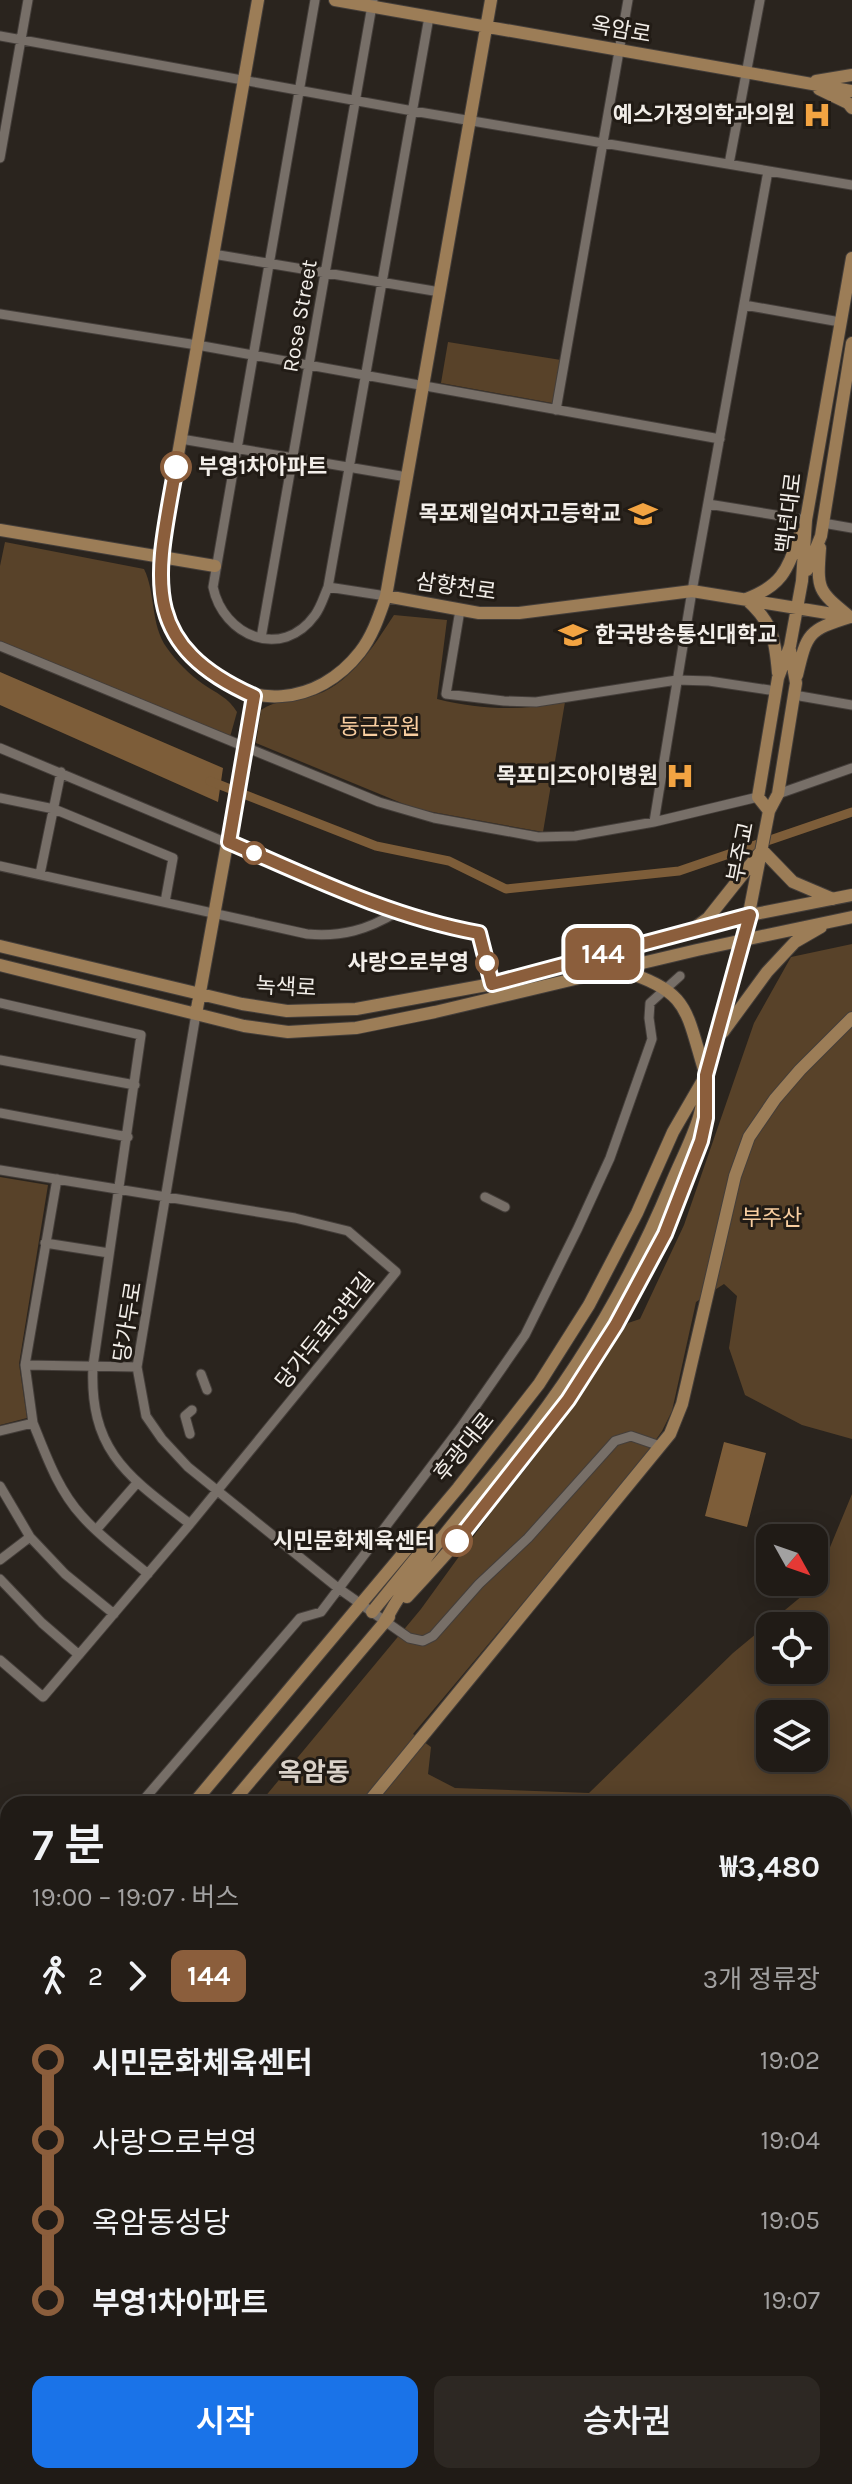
<!DOCTYPE html>
<html lang="ko">
<meta charset="utf-8">
<style>
:root{--surface:#201b16;--page:#2d2823;--text:#f1f3f6;--muted:#a2a1a1;--line:#3d3935;--accent:#1a73e8}
body{margin:0;font-family:Karla,"Noto Sans KR",sans-serif;background:var(--page);color:var(--text);height:100vh;display:flex;flex-direction:column;font-size:30px;white-space:nowrap}
*{box-sizing:border-box;margin:0}
p{font-size:26px;color:var(--muted)}
.icon{flex:none;width:44px;height:44px;fill:none;stroke:currentColor;stroke-width:2;stroke-linecap:round;stroke-linejoin:round}
.map{position:relative;flex:1;overflow:hidden}
.sheet{position:absolute;left:0px;top:1796px;width:852px;height:688px;display:flex;flex-direction:column;background:var(--surface);border-radius:24px 24px 0 0;box-shadow:0 4px 20px #0003,0 0 0 2px var(--line)}
.sheet>*{flex:none}
.badge{padding:0 16px;border-radius:12px;font-size:28px;line-height:52px}
.needle{width:52px;rotate:130deg}
.fabs{position:absolute;left:756px;top:1524px;display:grid;gap:16px}
.fabs a{display:grid;place-items:center;width:72px;height:72px;border-radius:16px;background:var(--surface);box-shadow:0 4px 20px #0003,0 0 0 2px var(--line);font-size:40px}
.map>.badge{position:absolute;translate:-50% -50%;box-shadow:0 0 0 4px #fff}
.legs{display:flex;align-items:center;gap:12px;height:88px;padding:0 32px;font-size:26px}
.legs p{margin-inline-start:auto}
.overview{display:flex;align-items:center;justify-content:space-between;height:136px;padding:0 32px}
h1{font-size:44px;font-weight:600;line-height:60px}
.action{display:flex;gap:16px;margin-top:auto;padding:16px 32px}
.action a{flex:1;height:92px;border-radius:16px;background:var(--accent);color:#fff;font-size:32px;font-weight:600;line-height:92px;text-align:center}
.action a+a{background:var(--page);color:var(--text)}
ul{padding:0 32px;list-style:none}
li{display:flex;align-items:center;gap:28px;height:80px;font-size:30px}
li i{display:grid;place-items:center;width:12px;height:100%;margin:0 10px;background:currentColor}
li i::after{content:'';width:20px;height:20px;margin:-10px;border:6px solid;border-radius:50%;background:var(--surface)}
li p{margin-inline-start:auto}
li:first-child i{background:linear-gradient(#0000 50%,currentColor 0)}
li:last-child i{background:linear-gradient(currentColor 50%,#0000 0)}
.map>svg:first-child{display:block}
.green{fill:#584229;fill-rule:evenodd}
.water{fill:#7d5d39}
.lines{fill:none;stroke-linecap:round;stroke-linejoin:round}
.canal{stroke:#7d5d39;stroke-width:9}
.street-casing{stroke:#443e3a;stroke-width:11}
.secondary-casing{stroke:#443e3a;stroke-width:14}
.street{stroke:#776f68;stroke-width:9}
.secondary{stroke:#9c7d57;stroke-width:12}
.line-1-casing{stroke:#fff;stroke-width:18}
.line-1{stroke:#8b5e3c;stroke-width:12}
.stop-1-dot{fill:#fff;stroke:#8b5e3c;stroke-width:4}
.labels{text-anchor:middle;dominant-baseline:central;stroke-width:6;stroke-linejoin:round;paint-order:stroke}
.street-label{font-size:22px;fill:#f2eee9;stroke:#211b15}
.poi-label{font-size:22px;font-weight:bold;fill:#f2eee9;stroke:#211b15;text-anchor:end}
.stop-label{font-size:22px;font-weight:bold;fill:#f2eee9;stroke:#211b15;text-anchor:end}
.park-label{font-size:22px;fill:#f9cea0;stroke:#211b15}
.quarter-label{font-size:26px;font-weight:bold;fill:#d9d1c8;stroke:#211b15}
</style>
<div class="map">
<svg width="852" height="2484" viewBox="0 0 852 2484">
<rect width="100%" height="100%" fill="#2a241e"/>
<path class="green" d="M448,342L561,360L556,398L552,403L441,383Z
M5,542L144,569C156,593 150,624 167,648C177,662 189,674 203,684C216,693 229,698 237,712L230,737L0,643V566Z
M394,615L447,620L437,699C482,710 520,711 565,702L543,832L416,809L256,743L261,710C275,700 293,701 309,697C349,687 373,647 394,615Z
M852,944V1439L802,1425L745,1395L729,1348L737,1296L724,1284L696,1302L672,1411L662,1431L636,1468L413,1734L431,1747L428,1774L455,1788L589,1793L733,1653L814,1586L852,1494V1999L844,1993V1804H259L421,1609L628,1323L640,1319L684,1225L754,1023L791,957ZM770,1626H814V1670H770ZM770,1714H814V1758H770Z
M0,1177L48,1185L19,1364L27,1418L0,1425Z
M0,1834L8,1835V1955L0,1954Z
M334,2476H717V2484H333Z"/>
<path class="water" d="M0,672L223,768L218,802L0,705Z
M724,1442L766,1453L747,1527L705,1516Z"/>
<g class="lines">
<path class="canal" d="M210,781L376,846L449,861L506,889L679,871L852,812"/>
<defs>
<path id="street" d="M315,0L213,587C223,636 282,661 315,615C321,607 324,596 328,587L429,17
M0,36L413,111L852,185
M0,158L28,0
M729,164L760,0
M213,254L440,292
M744,305L840,322
M0,314L197,345L720,439
M556,410L628,0
M181,439L407,477
M708,504L806,520
M823,523L852,528
M328,587L386,596
M460,610L446,694L504,701L536,702L677,680L709,681L776,691
M261,638L373,0
M0,646L379,802L434,818L538,837L575,836L654,822L758,797
M794,695L852,705
M0,748L354,896L428,922L479,933L492,984
M778,794L852,768
M0,798L54,809L173,858L165,902
M654,822L692,591L768,171
M0,866L307,934C342,937 367,930 397,912
M40,874L61,772
M0,1003L141,1035L93,1366C89,1452 129,1477 190,1524L43,1697L0,1660
M196,1014L137,1367L146,1416L162,1439L188,1467L338,1588L409,1638L423,1641L433,1636L479,1584L528,1538L615,1441L631,1436L660,1446
M0,1060L135,1085
M0,1113L128,1137
M0,1170L295,1218L348,1231L396,1272L190,1524
M57,1179L25,1365L137,1367
M485,1197L505,1207
M45,1243L109,1253
M201,1374L207,1390
M33,1423C46,1455 58,1490 82,1516C101,1538 126,1555 148,1574
M0,1431L33,1423L25,1365
M190,1434L185,1416L192,1410
M0,1486L30,1537
M96,1530L137,1483
M0,1560L30,1537L65,1574L114,1614
M0,1579L42,1623L79,1655
M140,1804L300,1618L321,1612L461,1427L525,1335L577,1230L610,1158L652,1039L649,1018L650,1003L680,976
M0,1992L8,1979
M0,2149L8,2151
M0,2349L8,2302
M57,2484L58,2476
M107,2484L108,2476"/>
<path id="secondary" d="M258,0L160,557C160,575 159,594 165,612C172,632 184,647 199,663C247,712 318,706 360,652C373,635 379,616 386,596L491,0
M335,0L852,91
M816,81L852,75
M819,89L848,103L852,108
M0,530L215,566
M807,570L821,536L852,343
M386,596L479,613H519L692,591L852,617
M778,673C775,638 773,623 746,599C783,585 787,570 800,534
M797,675C807,633 808,630 850,617C817,590 817,590 820,548
M769,811L758,797L778,678L790,646L802,581L806,520L852,258
M697,926L708,918L762,850L793,882L833,899
M0,946L242,1004L287,1011L356,1009L492,984L750,915L852,895
M0,965L244,1026L288,1032L356,1028L435,1012L697,950L852,917
M620,970C690,992 685,1008 705,1073
M196,1014L254,696
M723,1032L767,972L795,942L821,927
M706,1075L741,954L769,811L778,794L796,683L790,650
M407,1597C517,1479 625,1339 684,1186C693,1163 706,1137 706,1111
M372,1612L432,1538
M193,1804L458,1488L539,1384L589,1305L637,1213L673,1132L706,1075C704,1089 703,1104 699,1117C692,1140 680,1162 671,1184C632,1278 581,1366 517,1446C472,1503 421,1556 385,1621
M231,1804L389,1617
M367,1804L670,1434L682,1404L735,1176L749,1137L775,1099L800,1070L852,1018
M0,2087L8,2072
M598,2476L599,2484"/>
</defs>
<use href="#street" class="street-casing"/>
<use href="#secondary" class="secondary-casing"/>
<use href="#street" class="street"/>
<use href="#secondary" class="secondary"/>
</g>
<g class="lines">
<defs>
<path id="line-1" d="M176,467C157,574 135,643 254,696L229,842C310,877 391,917 479,933L492,984L750,915L706,1075V1118L701,1141L665,1234L616,1325L568,1400L457,1541"/>
</defs>
<use href="#line-1" class="line-1-casing"/>
<use href="#line-1" class="line-1"/>
</g>
<defs>
<symbol id="hospital-bare" viewBox="-9 -9 18 18"><path d="M-5-5h3v3.5h4V-5h3V5h-3V1.5h-4V5h-3Z" fill="#f3a442" stroke="#211b15" stroke-width="2.5" paint-order="stroke"/></symbol>
<symbol id="school-bare" viewBox="-9 -9 18 18"><path d="M0-5L7-2L0 1L-7-2ZM-4 1L0 2.5L4 1V4Q0 6-4 4Z" fill="#f3a442" stroke="#211b15" stroke-width="2.5" paint-order="stroke"/></symbol>
<symbol id="university-bare" viewBox="-9 -9 18 18"><path d="M0-5L7-2L0 1L-7-2ZM-4 1L0 2.5L4 1V4Q0 6-4 4Z" fill="#f3a442" stroke="#211b15" stroke-width="2.5" paint-order="stroke"/></symbol>
</defs>
<g fill-rule="evenodd">
<use href="#hospital-bare" x="797" y="95" width="40" height="40"/>
<use href="#school-bare" x="623" y="494" width="40" height="40"/>
<use href="#university-bare" x="553" y="615" width="40" height="40"/>
<use href="#hospital-bare" x="660" y="756" width="40" height="40"/>
</g>
<g class="stop-1-dot">
<circle cx="176" cy="467" r="14"/>
<circle cx="254" cy="853" r="10"/>
<circle cx="487" cy="963" r="10"/>
<circle cx="457" cy="1541" r="14"/>
</g>
<g class="labels">
<g class="street-label">
<text transform="translate(621 30) rotate(10)">옥암로</text>
<text transform="translate(300 316) rotate(-80)">Rose Street</text>
<text transform="translate(789 513) rotate(-83)">백년대로</text>
<text transform="translate(456 587) rotate(8)">삼향천로</text>
<text transform="translate(741 852) rotate(-79)">부주교</text>
<text transform="translate(286 987) rotate(3)">녹색로</text>
<text transform="translate(128 1322) rotate(-81)">당가두로</text>
<text transform="translate(325 1331) rotate(-51)">당가두로13번길</text>
<text transform="translate(464 1447) rotate(-51)">후광대로</text>
</g>
<g class="poi-label">
<text x="795" y="115">예스가정의학과의원</text>
<text x="621" y="514">목포제일여자고등학교</text>
<text x="595" y="635" text-anchor="start">한국방송통신대학교</text>
<text x="658" y="776">목포미즈아이병원</text>
</g>
<g class="stop-label">
<text x="198" y="467" text-anchor="start">부영1차아파트</text>
<text x="469" y="963">사랑으로부영</text>
<text x="435" y="1541">시민문화체육센터</text>
</g>
<g class="park-label">
<text x="380" y="727">둥근공원</text>
<text x="772" y="1218">부주산</text>
</g>
<g class="quarter-label">
<text x="314" y="1772">옥암동</text>
</g>
</g>
</svg>
<div class="fabs">
<a><svg class="needle" viewBox="-14 -14 28 28"><path d="M0-13l5 13h-10z" fill="#e53935"/><path d="M0 13l5-13h-10z" fill="#a2a1a1"/></svg></a>
<a><svg class="icon" aria-label="locate" viewBox="0 0 24 24"><circle cx="12" cy="12" r="6"/><path d="M12 2v4M12 18v4M2 12h4M18 12h4"/></svg></a>
<a><svg class="icon" aria-label="layers" viewBox="0 0 24 24"><path d="M12 4l9 5-9 5-9-5zM3 14l9 5 9-5"/></svg></a>
</div>
<b class="badge" style="left:603px;top:954px;background:#8b5e3c;color:#fff">144</b>
<section class="sheet">
<div class="overview"><div><h1>7 분</h1><p>19:00 – 19:07 · 버스</p></div><b>₩3,480</b></div>
<div class="legs"><svg class="icon" aria-label="walk" viewBox="0 0 24 24"><circle cx="13" cy="4" r="2"/><path d="M13 8l-2 6 4 7M11 14l-3 7M7 12l3-4h3l4 4"/></svg>2<svg class="icon" aria-label="forward" viewBox="0 0 24 24"><path d="M9 5l7 7-7 7"/></svg><b class="badge" style="background:#8b5e3c;color:#fff">144</b><p>3개 정류장</p></div>
<ul>
<li><i style="color:#8b5e3c"></i><b>시민문화체육센터</b><p>19:02</p></li>
<li><i style="color:#8b5e3c"></i><span>사랑으로부영</span><p>19:04</p></li>
<li><i style="color:#8b5e3c"></i><span>옥암동성당</span><p>19:05</p></li>
<li><i style="color:#8b5e3c"></i><b>부영1차아파트</b><p>19:07</p></li>
</ul>
<div class="action"><a>시작</a><a>승차권</a></div>
</section>
</div>
